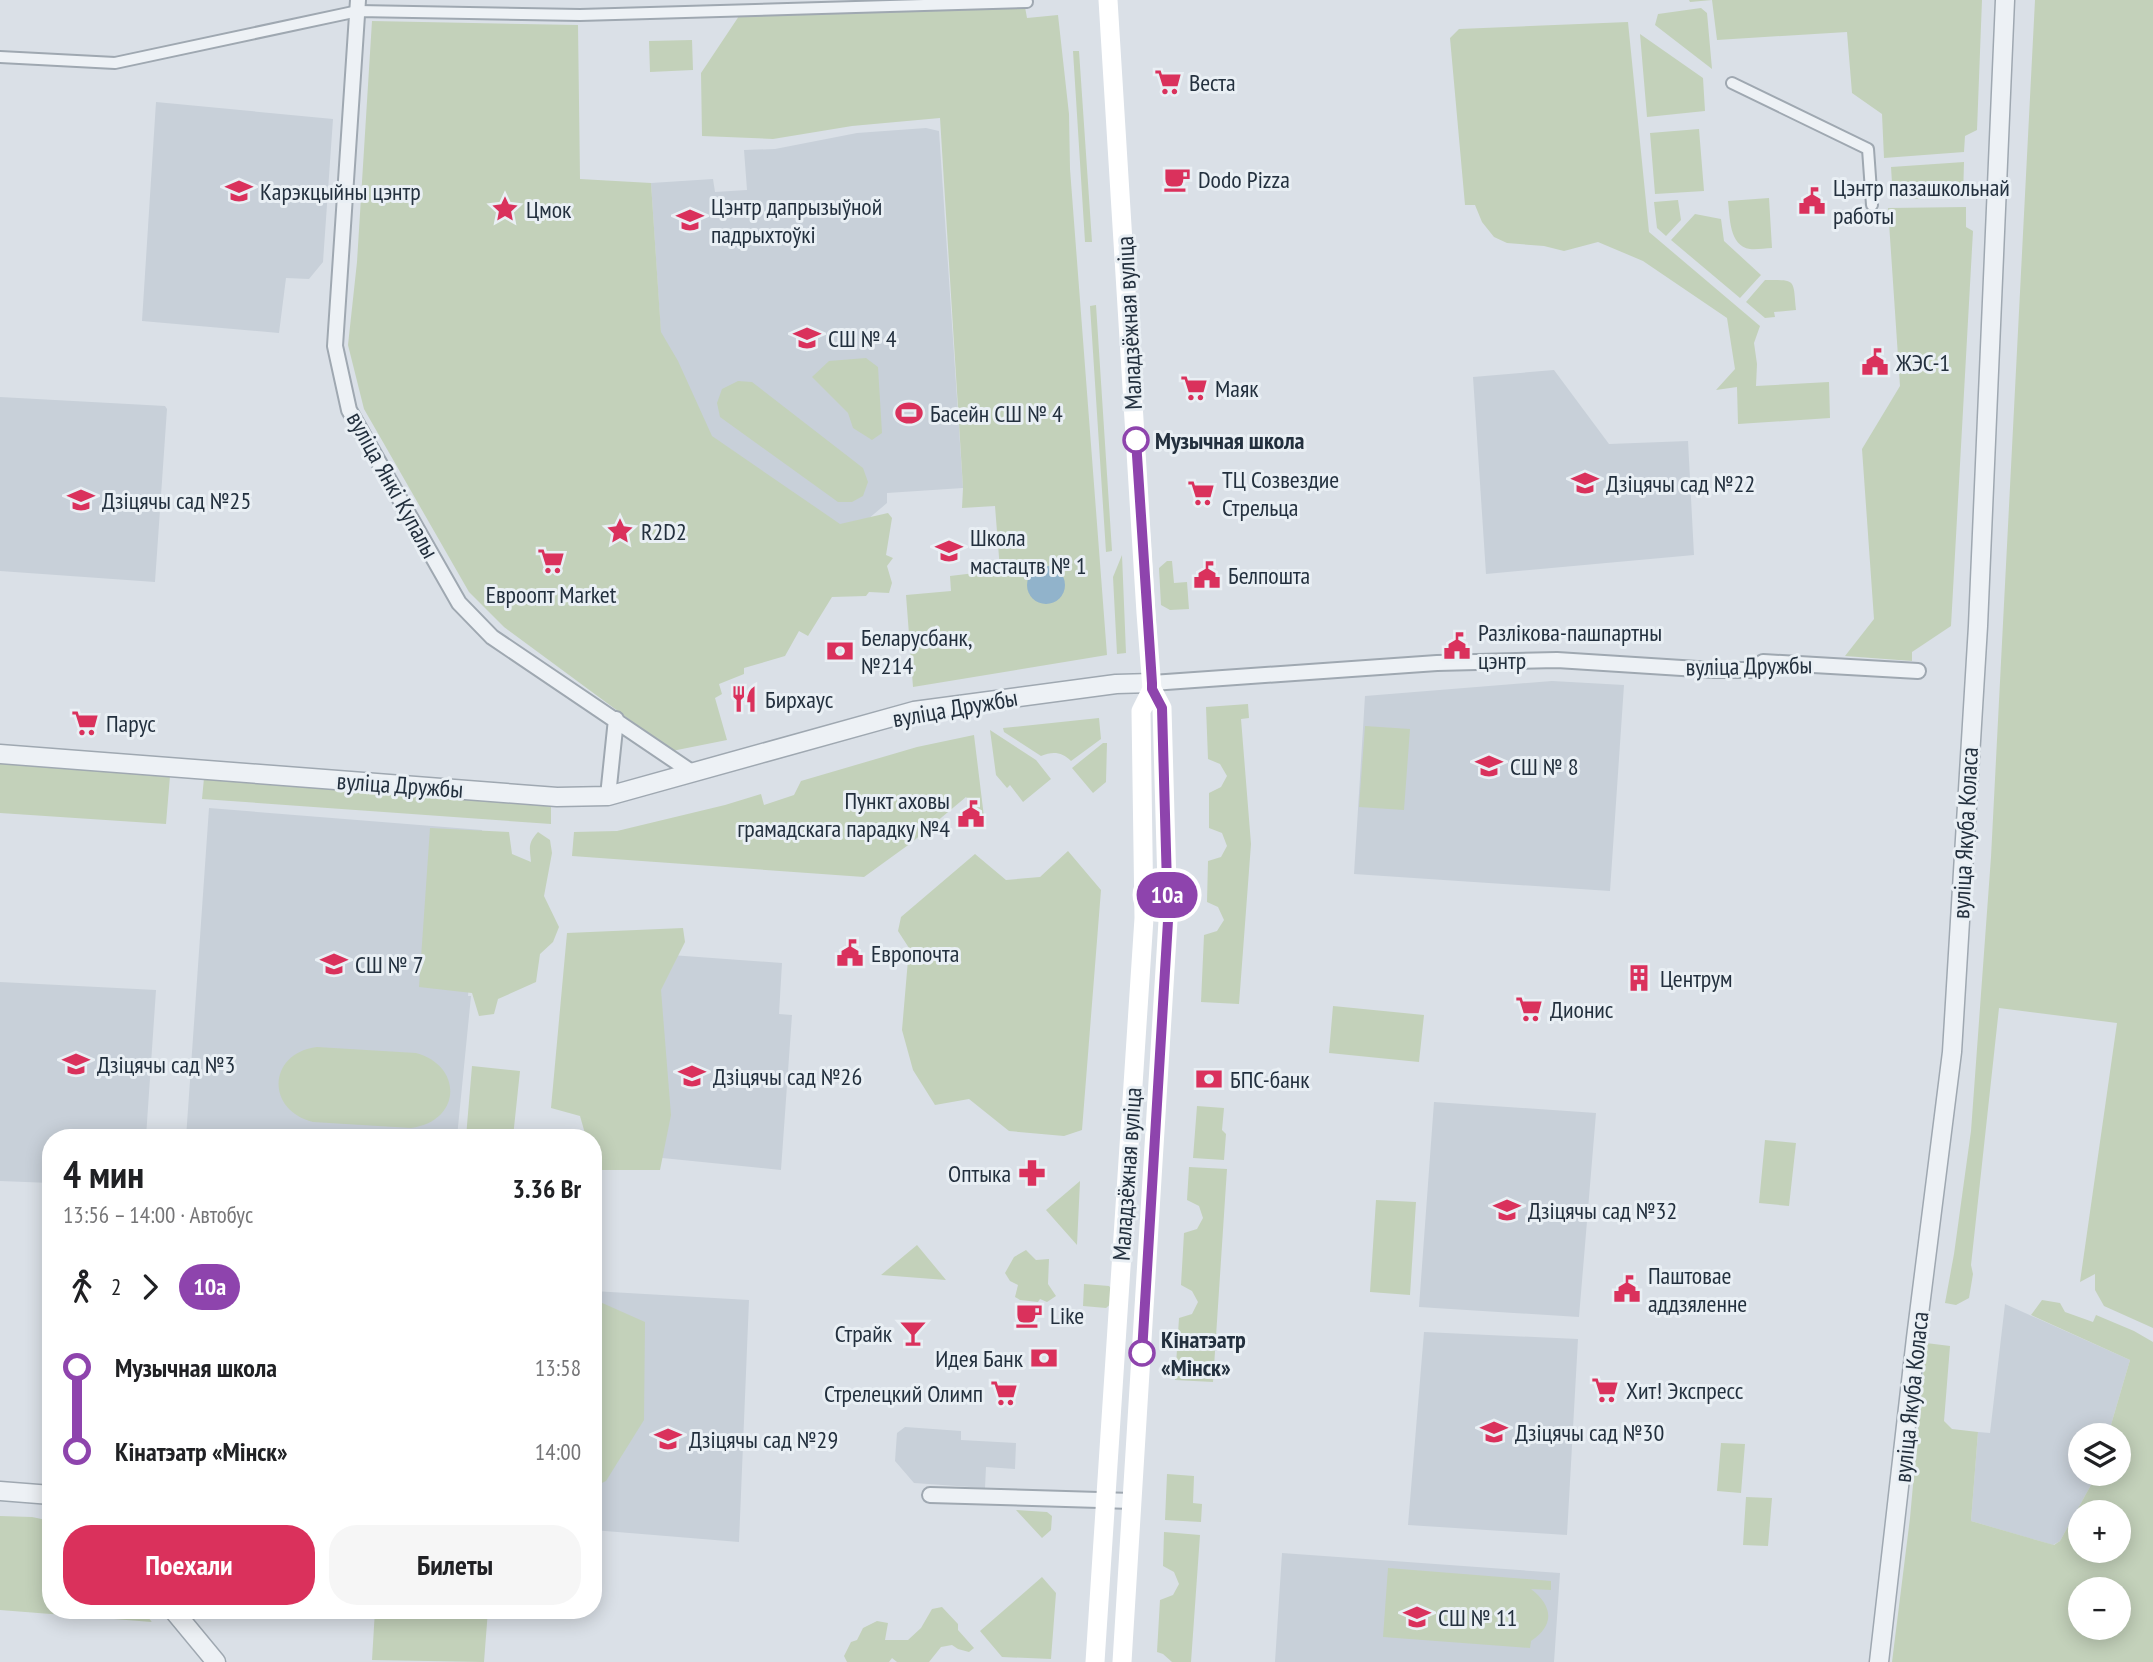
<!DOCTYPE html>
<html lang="ru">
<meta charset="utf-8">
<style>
:root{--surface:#fff;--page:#f6f6f6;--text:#202124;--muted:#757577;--accent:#da315c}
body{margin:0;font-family:"PT Sans Narrow",sans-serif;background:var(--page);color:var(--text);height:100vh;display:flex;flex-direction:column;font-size:26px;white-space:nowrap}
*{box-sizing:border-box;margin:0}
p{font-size:23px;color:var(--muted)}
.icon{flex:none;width:38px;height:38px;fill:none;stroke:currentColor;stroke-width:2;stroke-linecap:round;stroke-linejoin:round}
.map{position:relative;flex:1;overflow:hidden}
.panel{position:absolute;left:42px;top:1129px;width:560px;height:490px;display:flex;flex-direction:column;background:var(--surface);border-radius:28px;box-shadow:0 4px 18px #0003}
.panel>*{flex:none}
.badge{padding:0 14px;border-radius:23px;font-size:24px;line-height:46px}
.tools{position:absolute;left:2068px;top:1423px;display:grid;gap:14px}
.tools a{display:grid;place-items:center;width:63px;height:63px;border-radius:50%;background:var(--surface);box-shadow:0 4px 18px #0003;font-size:35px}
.map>.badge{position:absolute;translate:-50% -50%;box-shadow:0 0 0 4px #fff}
.legs{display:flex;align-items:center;gap:10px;height:77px;padding:0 21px;font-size:23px}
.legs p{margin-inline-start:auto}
.summary{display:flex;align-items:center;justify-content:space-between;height:119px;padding:0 21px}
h1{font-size:38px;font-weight:700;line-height:52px}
.action{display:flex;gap:14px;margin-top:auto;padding:14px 21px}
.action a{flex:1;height:80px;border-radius:28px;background:var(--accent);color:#fff;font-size:28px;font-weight:700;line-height:80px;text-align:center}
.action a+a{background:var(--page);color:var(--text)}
ul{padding:0 21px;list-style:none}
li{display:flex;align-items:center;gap:24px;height:84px;font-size:26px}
li i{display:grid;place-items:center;width:10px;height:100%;margin:0 9px;background:currentColor}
li i::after{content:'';width:18px;height:18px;margin:-9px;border:5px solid;border-radius:50%;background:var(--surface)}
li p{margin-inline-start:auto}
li:first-child i{background:linear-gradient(#0000 50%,currentColor 0)}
li:last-child i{background:linear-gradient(currentColor 50%,#0000 0)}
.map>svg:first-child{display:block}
.built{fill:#c8d0d9}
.green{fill:#c3d1ba;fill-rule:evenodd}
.water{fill:#91b3cb}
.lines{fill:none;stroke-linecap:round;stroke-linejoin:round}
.pedestrian-casing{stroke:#9fa8b1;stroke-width:14}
.minor-casing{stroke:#9fa8b1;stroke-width:18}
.tertiary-casing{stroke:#9fa8b1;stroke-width:21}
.pedestrian{stroke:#edf1f5;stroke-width:10}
.minor{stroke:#edf1f5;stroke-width:14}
.tertiary{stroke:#edf1f5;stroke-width:18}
.secondary{stroke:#fff;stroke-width:19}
.line-1-casing{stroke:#fff;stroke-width:16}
.line-1{stroke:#8e44ad;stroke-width:10}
.stop-1-dot{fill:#fff;stroke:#8e44ad;stroke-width:3.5}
.labels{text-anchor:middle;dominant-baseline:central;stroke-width:6;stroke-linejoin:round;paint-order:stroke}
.poi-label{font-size:24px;fill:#23303e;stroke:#e9eff4;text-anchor:start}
.street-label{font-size:24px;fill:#23303e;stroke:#e9eff4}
.stop-label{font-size:24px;font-weight:bold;fill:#23303e;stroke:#e9eff4;text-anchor:start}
</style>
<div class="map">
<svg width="2153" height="1662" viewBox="0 0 2153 1662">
<rect width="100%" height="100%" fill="#dae0e7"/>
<path class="built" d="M156,102L333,119L323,262L309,279L286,278L279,333L142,321Z
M926,128L939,131L963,488L887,493V503L855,530L850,540L667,426L651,183L713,179L715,192L747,190L744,150L775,149L857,133Z
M1554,370L1609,444L1688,441L1694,555L1486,574L1473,377Z
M0,397L165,406L167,409L155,582L0,571Z
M1552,681L1624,685L1610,891L1354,874L1365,696Z
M209,808L482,830L468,996H471L457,1137L186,1138Z
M602,950L782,963L779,1014L792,1015L781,1170L593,1151Z
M0,982L156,990L146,1137L51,1138V1183L0,1181Z
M1434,1102L1596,1113L1579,1317L1419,1307Z
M593,1291L749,1300L739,1542L593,1530Z
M2005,1304L2130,1360L2108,1435H2081V1474H2097L2060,1541L2053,1545L1971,1521L1978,1432L1990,1433Z
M1424,1332L1578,1339L1567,1535L1408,1525Z
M905,1427L961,1431V1440L1016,1443L1015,1469L986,1467L985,1488L914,1483L895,1461L897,1433Z
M1282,1553L1560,1573L1554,1662H1275Z"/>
<path class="green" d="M1689,0H1982L1977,130L1965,136L1964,152L1884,158L1882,114L1852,93L1847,32L1717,40L1712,0L1690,2Z
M2035,0H2153V1328L2104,1306L2095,1290V1274L2080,1282L2117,1023L1999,1008L1971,1265L1973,1274L1969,1298L1956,1305L1945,1303L1954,1254L1971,1131L1991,857Z
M1025,7L1027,18L1058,15L1069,114L1070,169L1107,655L913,687L906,595L951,591L950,576L1000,570L995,506L962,508L963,488L940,118L852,126L773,139L702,136L701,73L739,16Z
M1701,8L1707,13L1712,69L1655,25L1658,14Z
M372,21L578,25L580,179L651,183L661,332L678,361L712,436L840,524L888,513L892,518L886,555L893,558L887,566L892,583L889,593L869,592L866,596L832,597L808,636L799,631L785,656L744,668V674L719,684L722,694L715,698L727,740L672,751L504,627L469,592L364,409L348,345L357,262Z
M1628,22L1649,232L1760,326L1754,343L1757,364L1756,386L1829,382L1830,418L1738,424L1737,387L1716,390L1735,369L1727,318L1643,261L1598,242L1564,251L1544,246L1507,243L1494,237L1482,222L1475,205H1465L1450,38L1459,29Z
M1640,34L1703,78L1705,111L1647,117Z
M692,40L693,70L650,72L649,41Z
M1073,51H1079L1092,242H1085Z
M1699,129L1704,191L1655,194L1650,133Z
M1964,162L1963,198L1893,199L1891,167Z
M1769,198L1772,248C1765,248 1756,250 1750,249C1729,246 1730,217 1728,201Z
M1678,200L1681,220L1666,236L1657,228L1654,202Z
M1966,207V227L1973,231L1951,626L1912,652V661L1845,656L1874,619L1862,449L1900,386L1888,208Z
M1695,214L1721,219L1724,241L1761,275L1740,298L1671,240Z
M1765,280C1797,280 1793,279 1796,310L1774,312L1775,317L1765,318L1746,302Z
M1096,305L1112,551L1106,552L1090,306Z
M866,358L878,367L882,433L872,440L853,428L848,413L812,377L829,361Z
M738,381L752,382L863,468L868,482L863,496L852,502H838L720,417L717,403L722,389Z
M1122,555L1126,653L1117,654L1113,577Z
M1167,561H1172L1174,583L1187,582L1189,609L1170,610L1161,605L1159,568Z
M1248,704L1249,718L1241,719L1251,844L1239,1004L1201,1002L1204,935L1217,931L1224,920L1218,907L1207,902L1208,861L1221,857L1227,846L1222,833L1209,828V793L1221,787L1227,776L1220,764L1208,759L1206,707Z
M1099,718L1101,739L1071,761C1062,752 1053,751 1041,756L1004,732L1003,728Z
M1365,726L1410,729L1404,810L1359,807Z
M990,730L1036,760L1051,779L1023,802L1010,785L1007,788L996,775Z
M974,735L984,817L966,797L911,843L864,877L572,856L574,832L617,831L725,805L761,794L764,805L794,795L801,781L917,747Z
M1103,743H1107L1106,782L1093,793L1072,768Z
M0,763L170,776L166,824L0,813Z
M204,778L551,804V824L202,799Z
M430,828L509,832L512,854L531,862C530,848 527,844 538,832L550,840L552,853L544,896L559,927L553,942L540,954L536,982L498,999L494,1014L479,1016L472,993L419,987Z
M1068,851L1101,890L1082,1130L1064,1136L1009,1131L969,1099L935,1105L913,1070L902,1030L909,948L898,931L901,917L975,854L1006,880L1040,877Z
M683,928L685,942L661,990L671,1115L660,1170H595L593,1162V1138L586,1137L580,1116L551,1108L567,933Z
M1333,1006L1424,1015L1419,1062L1329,1053Z
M317,1047L416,1053C464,1066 461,1122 411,1128L313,1122C265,1110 268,1053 317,1047Z
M472,1066L520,1071L513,1137H466Z
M1197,1106L1224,1108L1222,1130L1226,1134L1224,1160L1193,1158Z
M1765,1140L1796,1143L1789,1206L1759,1203Z
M1189,1167L1227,1169L1213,1382L1175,1380L1179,1318L1192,1314L1198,1302L1192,1291L1181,1285L1184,1233L1197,1229L1203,1218L1199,1206L1187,1200Z
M1080,1181L1077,1245L1046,1210Z
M1376,1200L1416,1202L1410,1295L1370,1292Z
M917,1245L946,1280L881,1275Z
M1026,1250L1036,1260L1049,1259L1048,1284L1056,1296L1047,1302L1040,1299L1038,1302L1020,1300L1015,1297L1018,1285L1010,1281L1005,1273L1014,1257Z
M1084,1284L1109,1286L1114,1292L1113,1302L1106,1308L1083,1306Z
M2042,1300L2060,1303L2065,1312L2093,1322L2096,1315L2134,1331L2153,1342V1662H1892L1910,1518L1926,1343L1950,1346L1944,1421L1952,1429L1978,1432L1971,1521L2054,1545L2060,1541L2097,1474H2119V1435H2108L2130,1360L2031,1315ZM2081,1512H2119V1550H2081ZM2119,1589V1628H2081V1589Z
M600,1302L645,1322L644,1420L606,1481L593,1487V1334Z
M1721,1443L1745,1444L1741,1493L1717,1491Z
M1167,1474L1194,1476L1193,1503L1202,1504L1201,1522L1165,1520Z
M1746,1497L1772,1498L1768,1546L1743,1545Z
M1016,1510L1047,1512L1052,1516L1051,1530L1042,1538Z
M0,1516L32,1517L51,1521V1610H142L152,1622L0,1610Z
M1164,1532L1200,1535L1191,1662H1172L1163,1654L1157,1652L1160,1600L1173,1595L1179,1584L1174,1572L1163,1566Z
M1388,1568L1551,1581V1590L1531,1589C1553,1606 1555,1625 1531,1641L1530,1648L1383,1637Z
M1042,1577L1056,1593L1051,1659L1002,1657L980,1631Z
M942,1607L958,1624V1630L974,1648L969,1652L958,1649L952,1645L941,1647L929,1662H897L892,1658L889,1662H847L844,1656L851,1642L857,1640L863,1628L877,1621L888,1623L885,1640H908L921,1628L932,1609Z
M375,1610H488L484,1662L372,1660Z"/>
<path class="water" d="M1027 585a19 19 0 1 1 38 0a19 19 0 1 1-38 0Z"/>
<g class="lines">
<defs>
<path id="pedestrian" d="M0,57L115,63L358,11L580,15L1027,2
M1732,83L1868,149L1872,205"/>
<path id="minor" d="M358,0L335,346L349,410L459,603L492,637L693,773
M1152,683L1437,663L1557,660L1713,670H1751L1763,662L1918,671
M608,796L616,719
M930,1495L1132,1501"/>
<path id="tertiary" d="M0,754L557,797L608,796L914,711L1116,684L1152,683
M0,1491L51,1495
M173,1610L216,1662
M1879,1662L1916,1338L1952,1052L1978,626L2005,0"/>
</defs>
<use href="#pedestrian" class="pedestrian-casing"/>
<use href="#minor" class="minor-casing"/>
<use href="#tertiary" class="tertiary-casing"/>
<use href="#pedestrian" class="pedestrian"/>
<use href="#minor" class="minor"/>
<use href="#tertiary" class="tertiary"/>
<path class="secondary" d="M1108,0L1146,613L1152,689L1162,708L1168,921L1122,1662
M1095,1662L1144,918L1141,711L1152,689"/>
</g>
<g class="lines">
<defs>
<path id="line-1" d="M1136,440L1152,683V689L1162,708L1168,921L1142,1353"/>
</defs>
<use href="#line-1" class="line-1-casing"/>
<use href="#line-1" class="line-1"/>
</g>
<defs>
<symbol id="supermarket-bare" viewBox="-9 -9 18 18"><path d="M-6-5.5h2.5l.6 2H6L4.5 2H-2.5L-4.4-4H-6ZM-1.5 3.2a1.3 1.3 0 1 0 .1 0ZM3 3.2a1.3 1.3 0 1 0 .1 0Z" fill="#da315c" stroke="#e9eff4" stroke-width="2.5" paint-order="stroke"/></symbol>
<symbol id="cafe-bare" viewBox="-9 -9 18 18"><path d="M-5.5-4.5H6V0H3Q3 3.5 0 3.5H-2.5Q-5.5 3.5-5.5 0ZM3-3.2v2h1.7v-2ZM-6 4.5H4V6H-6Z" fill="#da315c" stroke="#e9eff4" stroke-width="2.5" paint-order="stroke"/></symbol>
<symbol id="school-bare" viewBox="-9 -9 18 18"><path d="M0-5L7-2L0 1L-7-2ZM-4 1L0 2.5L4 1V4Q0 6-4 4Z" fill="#da315c" stroke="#e9eff4" stroke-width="2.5" paint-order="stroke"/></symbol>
<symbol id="civic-bare" viewBox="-9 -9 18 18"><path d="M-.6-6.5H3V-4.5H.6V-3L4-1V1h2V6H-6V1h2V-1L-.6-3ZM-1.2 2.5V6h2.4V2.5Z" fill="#da315c" stroke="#e9eff4" stroke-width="2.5" paint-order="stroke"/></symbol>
<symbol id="sight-bare" viewBox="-9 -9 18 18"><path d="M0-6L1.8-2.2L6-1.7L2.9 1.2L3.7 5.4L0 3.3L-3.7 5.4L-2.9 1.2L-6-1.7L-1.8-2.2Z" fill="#da315c" stroke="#e9eff4" stroke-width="2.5" paint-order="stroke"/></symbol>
<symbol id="stadium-bare" viewBox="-9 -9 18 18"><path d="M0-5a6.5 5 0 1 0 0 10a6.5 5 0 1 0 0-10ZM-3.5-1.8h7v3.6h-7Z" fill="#da315c" stroke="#e9eff4" stroke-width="2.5" paint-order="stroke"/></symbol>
<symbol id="bank-bare" viewBox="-9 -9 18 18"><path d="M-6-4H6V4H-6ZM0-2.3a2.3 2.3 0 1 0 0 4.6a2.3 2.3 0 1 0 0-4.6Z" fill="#da315c" stroke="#e9eff4" stroke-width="2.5" paint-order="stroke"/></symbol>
<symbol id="restaurant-bare" viewBox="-9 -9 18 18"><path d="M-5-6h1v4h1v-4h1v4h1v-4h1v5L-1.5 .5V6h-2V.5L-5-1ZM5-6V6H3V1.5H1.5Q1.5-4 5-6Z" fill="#da315c" stroke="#e9eff4" stroke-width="2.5" paint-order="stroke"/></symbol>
<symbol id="building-bare" viewBox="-9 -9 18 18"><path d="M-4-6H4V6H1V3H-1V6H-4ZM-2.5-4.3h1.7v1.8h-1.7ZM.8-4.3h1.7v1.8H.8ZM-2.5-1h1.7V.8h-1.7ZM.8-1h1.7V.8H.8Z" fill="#da315c" stroke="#e9eff4" stroke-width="2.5" paint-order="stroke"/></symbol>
<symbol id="pharmacy-bare" viewBox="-9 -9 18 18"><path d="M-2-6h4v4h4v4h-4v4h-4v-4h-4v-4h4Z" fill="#da315c" stroke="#e9eff4" stroke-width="2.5" paint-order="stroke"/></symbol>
<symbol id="bar-bare" viewBox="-9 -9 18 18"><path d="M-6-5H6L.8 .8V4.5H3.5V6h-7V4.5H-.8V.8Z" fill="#da315c" stroke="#e9eff4" stroke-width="2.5" paint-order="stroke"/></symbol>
</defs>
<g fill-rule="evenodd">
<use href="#supermarket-bare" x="1149" y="63" width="38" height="38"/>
<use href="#cafe-bare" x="1158" y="160" width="38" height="38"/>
<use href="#school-bare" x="220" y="172" width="38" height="38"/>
<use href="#civic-bare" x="1793" y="182" width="38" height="38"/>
<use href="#sight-bare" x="486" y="190" width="38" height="38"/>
<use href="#school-bare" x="671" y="201" width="38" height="38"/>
<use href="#school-bare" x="788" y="319" width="38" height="38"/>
<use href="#civic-bare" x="1856" y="343" width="38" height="38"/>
<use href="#supermarket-bare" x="1175" y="369" width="38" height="38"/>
<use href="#stadium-bare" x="890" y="394" width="38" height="38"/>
<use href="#school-bare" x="1566" y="464" width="38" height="38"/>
<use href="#supermarket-bare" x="1182" y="474" width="38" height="38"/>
<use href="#school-bare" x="62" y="481" width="38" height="38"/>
<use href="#sight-bare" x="601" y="512" width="38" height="38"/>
<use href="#school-bare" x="930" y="532" width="38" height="38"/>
<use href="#supermarket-bare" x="532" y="542" width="38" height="38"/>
<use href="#civic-bare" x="1188" y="556" width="38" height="38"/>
<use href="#civic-bare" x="1438" y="627" width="38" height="38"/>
<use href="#bank-bare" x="821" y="632" width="38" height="38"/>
<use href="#restaurant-bare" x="725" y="680" width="38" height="38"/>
<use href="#supermarket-bare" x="66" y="704" width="38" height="38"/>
<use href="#school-bare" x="1470" y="747" width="38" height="38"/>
<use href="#civic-bare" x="952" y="795" width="38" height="38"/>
<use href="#civic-bare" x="831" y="934" width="38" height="38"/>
<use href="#school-bare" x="315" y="945" width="38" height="38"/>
<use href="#building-bare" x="1620" y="959" width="38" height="38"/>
<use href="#supermarket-bare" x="1510" y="990" width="38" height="38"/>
<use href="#school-bare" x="57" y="1045" width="38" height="38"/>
<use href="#school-bare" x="673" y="1057" width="38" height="38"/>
<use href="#bank-bare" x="1190" y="1060" width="38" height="38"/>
<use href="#pharmacy-bare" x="1013" y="1154" width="38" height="38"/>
<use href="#school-bare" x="1488" y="1191" width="38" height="38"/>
<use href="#civic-bare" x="1608" y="1270" width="38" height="38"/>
<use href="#cafe-bare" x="1010" y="1296" width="38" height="38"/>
<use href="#bar-bare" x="894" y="1314" width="38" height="38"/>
<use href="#bank-bare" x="1025" y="1339" width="38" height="38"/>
<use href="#supermarket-bare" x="1586" y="1371" width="38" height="38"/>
<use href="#supermarket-bare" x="985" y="1374" width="38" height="38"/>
<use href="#school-bare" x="1475" y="1413" width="38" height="38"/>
<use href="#school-bare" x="649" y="1420" width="38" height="38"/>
<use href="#school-bare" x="1398" y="1598" width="38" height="38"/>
</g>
<g class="stop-1-dot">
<circle cx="1136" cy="440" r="12"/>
<circle cx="1142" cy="1353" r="12"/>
</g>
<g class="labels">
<g class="poi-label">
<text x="1189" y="82">Веста</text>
<text x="1198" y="179">Dodo Pizza</text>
<text x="1833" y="187">Цэнтр пазашкольнай<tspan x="1833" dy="28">работы</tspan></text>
<text x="260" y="191">Карэкцыйны цэнтр</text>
<text x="711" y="206">Цэнтр дапрызыўной<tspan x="711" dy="28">падрыхтоўкі</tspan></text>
<text x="526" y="209">Цмок</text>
<text x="828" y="338">СШ № 4</text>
<text x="1896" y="362">ЖЭС-1</text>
<text x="1215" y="388">Маяк</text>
<text x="930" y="413">Басейн СШ № 4</text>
<text x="1222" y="479">ТЦ Созвездие<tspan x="1222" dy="28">Стрельца</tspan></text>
<text x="1606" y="483">Дзіцячы сад №22</text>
<text x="102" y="500">Дзіцячы сад №25</text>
<text x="641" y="531">R2D2</text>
<text x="970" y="537">Школа<tspan x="970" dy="28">мастацтв № 1</tspan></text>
<text x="1228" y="575">Белпошта</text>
<text x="551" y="594" text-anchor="middle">Евроопт Market</text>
<text x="1478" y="632">Разлікова-пашпартны<tspan x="1478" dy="28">цэнтр</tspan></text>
<text x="861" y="637">Беларусбанк,<tspan x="861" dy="28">№214</tspan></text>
<text x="765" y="699">Бирхаус</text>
<text x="106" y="723">Парус</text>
<text x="1510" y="766">СШ № 8</text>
<text x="950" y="800" text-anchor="end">Пункт аховы<tspan x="950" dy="28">грамадскага парадку №4</tspan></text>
<text x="871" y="953">Европочта</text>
<text x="355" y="964">СШ № 7</text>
<text x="1660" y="978">Центрум</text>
<text x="1550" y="1009">Дионис</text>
<text x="97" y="1064">Дзіцячы сад №3</text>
<text x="713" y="1076">Дзіцячы сад №26</text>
<text x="1230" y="1079">БПС-банк</text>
<text x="1011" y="1173" text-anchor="end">Оптыка</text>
<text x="1528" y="1210">Дзіцячы сад №32</text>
<text x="1648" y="1275">Паштовае<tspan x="1648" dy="28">аддзяленне</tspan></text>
<text x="1050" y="1315">Like</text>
<text x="892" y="1333" text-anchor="end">Страйк</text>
<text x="1023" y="1358" text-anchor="end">Идея Банк</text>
<text x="1626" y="1390">Хит! Экспресс</text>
<text x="983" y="1393" text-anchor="end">Стрелецкий Олимп</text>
<text x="1515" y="1432">Дзіцячы сад №30</text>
<text x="689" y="1439">Дзіцячы сад №29</text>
<text x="1438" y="1617">СШ № 11</text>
</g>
<g class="street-label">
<text transform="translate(1129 323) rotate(-93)">Маладзёжная вуліца</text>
<text transform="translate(393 485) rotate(61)">вуліца Янкі Купалы</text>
<text transform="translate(1749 666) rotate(-1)">вуліца Дружбы</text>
<text transform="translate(955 708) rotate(-10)">вуліца Дружбы</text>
<text transform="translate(400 785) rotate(4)">вуліца Дружбы</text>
<text transform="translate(1965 833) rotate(-87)">вуліца Якуба Коласа</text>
<text transform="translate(1127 1174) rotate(-86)">Маладзёжная вуліца</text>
<text transform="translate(1911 1397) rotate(-84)">вуліца Якуба Коласа</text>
</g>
<g class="stop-label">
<text x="1155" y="440">Музычная школа</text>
<text x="1161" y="1339">Кінатэатр<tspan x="1161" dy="28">«Мінск»</tspan></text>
</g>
</g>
</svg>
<div class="tools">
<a><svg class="icon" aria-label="layers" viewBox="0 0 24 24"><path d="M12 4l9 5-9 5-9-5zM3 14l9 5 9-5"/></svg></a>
<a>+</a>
<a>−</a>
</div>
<b class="badge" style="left:1167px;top:895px;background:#8e44ad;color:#fff">10а</b>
<section class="panel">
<div class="summary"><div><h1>4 мин</h1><p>13:56 – 14:00 · Автобус</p></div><b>3.36 Br</b></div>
<div class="legs"><svg class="icon" aria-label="walk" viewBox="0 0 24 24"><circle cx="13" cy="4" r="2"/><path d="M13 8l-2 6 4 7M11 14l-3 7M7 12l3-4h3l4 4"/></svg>2<svg class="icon" aria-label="forward" viewBox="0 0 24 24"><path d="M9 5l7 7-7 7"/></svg><b class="badge" style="background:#8e44ad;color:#fff">10а</b></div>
<ul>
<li><i style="color:#8e44ad"></i><b>Музычная школа</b><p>13:58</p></li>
<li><i style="color:#8e44ad"></i><b>Кінатэатр «Мінск»</b><p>14:00</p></li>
</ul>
<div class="action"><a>Поехали</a><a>Билеты</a></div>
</section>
</div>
